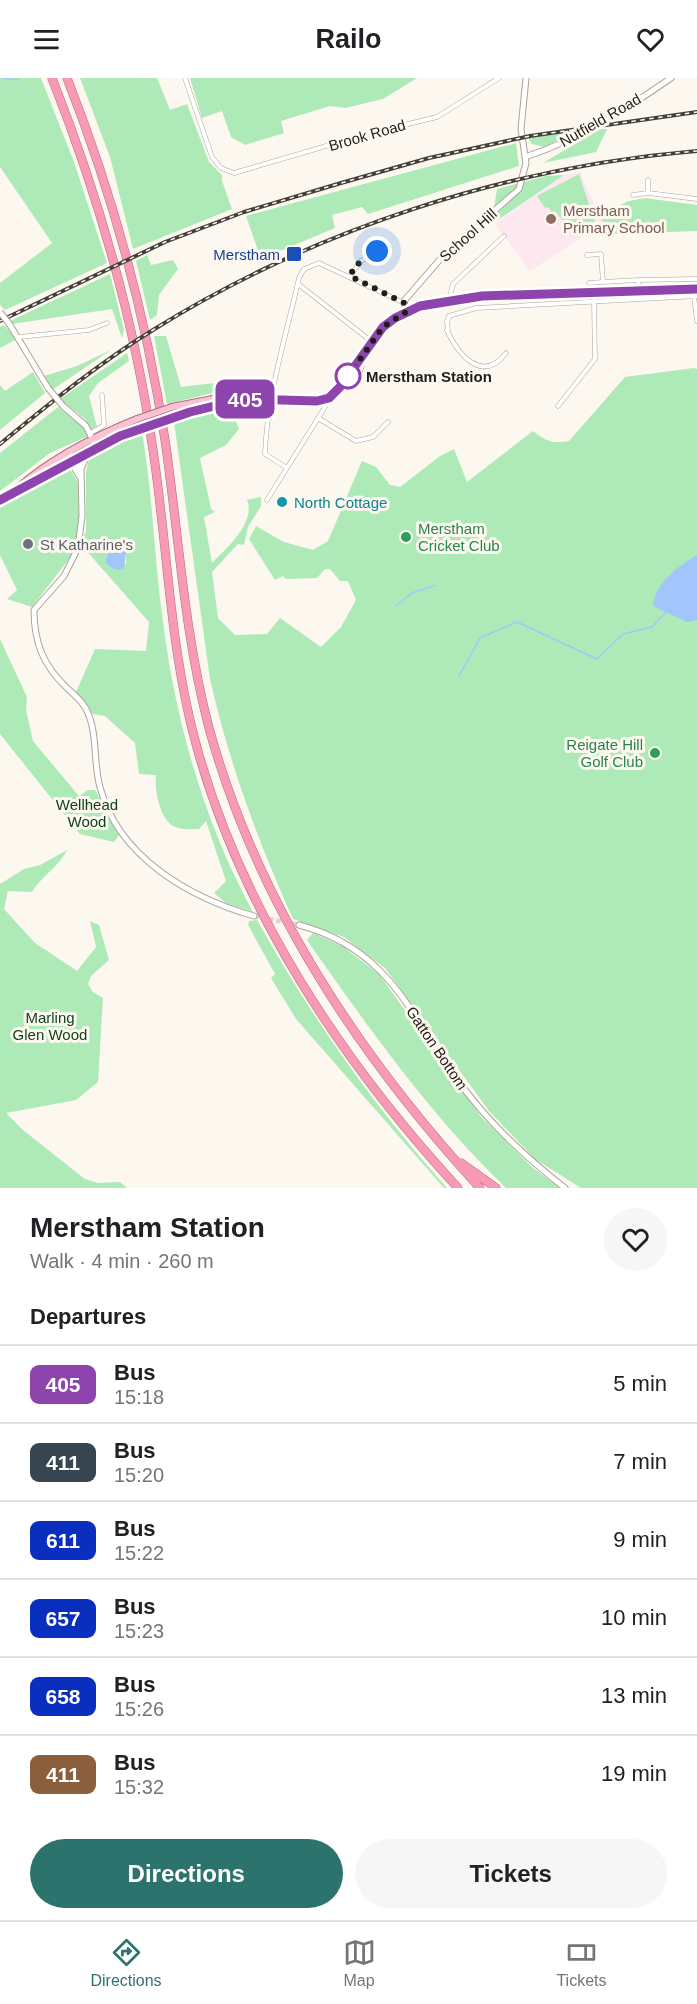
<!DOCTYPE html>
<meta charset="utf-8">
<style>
:root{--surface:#fff;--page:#f6f6f6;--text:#202124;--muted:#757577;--line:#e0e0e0;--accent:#2b736c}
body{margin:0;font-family:Arial,sans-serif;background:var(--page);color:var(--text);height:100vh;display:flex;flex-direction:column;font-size:22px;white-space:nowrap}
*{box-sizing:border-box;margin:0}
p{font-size:20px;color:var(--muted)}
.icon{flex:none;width:33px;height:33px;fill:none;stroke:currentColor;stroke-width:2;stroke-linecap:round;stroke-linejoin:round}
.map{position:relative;height:1110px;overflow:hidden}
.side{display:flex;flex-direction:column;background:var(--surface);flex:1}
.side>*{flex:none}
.badge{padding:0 12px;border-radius:9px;font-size:21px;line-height:39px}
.you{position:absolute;width:30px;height:30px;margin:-15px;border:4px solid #fff;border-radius:50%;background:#1a73e8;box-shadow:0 0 0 9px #1a73e833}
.map>.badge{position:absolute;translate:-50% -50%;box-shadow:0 0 0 3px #fff}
h2{padding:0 30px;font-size:22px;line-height:54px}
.round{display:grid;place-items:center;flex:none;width:63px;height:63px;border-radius:32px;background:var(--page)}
.summary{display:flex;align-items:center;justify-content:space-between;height:102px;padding:0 30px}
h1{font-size:28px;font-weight:700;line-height:45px}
.action{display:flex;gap:12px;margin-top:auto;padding:12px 30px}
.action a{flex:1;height:69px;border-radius:36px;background:var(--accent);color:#fff;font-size:24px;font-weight:700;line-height:69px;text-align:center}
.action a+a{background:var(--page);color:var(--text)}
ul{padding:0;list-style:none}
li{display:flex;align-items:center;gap:18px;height:78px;padding:0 30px;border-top:2px solid var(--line)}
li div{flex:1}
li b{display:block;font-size:22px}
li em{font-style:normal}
li .badge{min-width:66px;font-weight:700;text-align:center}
header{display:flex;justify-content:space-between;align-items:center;height:78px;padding:0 30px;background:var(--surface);font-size:27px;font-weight:700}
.menu{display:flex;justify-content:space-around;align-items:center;height:84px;border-top:2px solid var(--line);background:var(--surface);font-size:16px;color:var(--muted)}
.menu a{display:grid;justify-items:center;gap:3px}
.menu .current{color:var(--accent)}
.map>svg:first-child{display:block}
.education{fill:#fde8ef}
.green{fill:#adeab7;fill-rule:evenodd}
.water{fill:#a2c6fc}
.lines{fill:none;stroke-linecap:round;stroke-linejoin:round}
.stream{stroke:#a2c6fc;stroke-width:1.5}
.tertiary-tunnel{stroke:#dcd7cf;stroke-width:5;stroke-dasharray:5 2.5;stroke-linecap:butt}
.minor-casing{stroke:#aca396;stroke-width:5}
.tertiary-casing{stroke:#aca396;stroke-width:7}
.primary-casing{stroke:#ad6f7f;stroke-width:8}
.motorway-casing{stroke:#ad6f7f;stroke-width:9}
.minor{stroke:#fff;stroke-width:4}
.tertiary{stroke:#fff;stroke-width:5}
.primary{stroke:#fbc2d3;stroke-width:6}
.motorway{stroke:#f89ab6;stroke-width:8}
.rail-casing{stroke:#43403a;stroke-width:4}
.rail{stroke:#fdf8ef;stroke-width:1.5;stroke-dasharray:4.5;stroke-linecap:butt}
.tertiary-bridge-casing{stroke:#aca396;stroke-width:7;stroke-linecap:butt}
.primary-bridge-casing{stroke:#ad6f7f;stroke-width:8;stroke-linecap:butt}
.tertiary-bridge{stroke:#fff;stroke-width:5}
.primary-bridge{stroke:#fbc2d3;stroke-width:6}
.line-casing{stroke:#fff;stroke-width:14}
.line{stroke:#8e44ad;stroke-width:9}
.walk{stroke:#211e19;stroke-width:6;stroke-dasharray:0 10.8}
.education-dot{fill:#8d6e63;stroke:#fdf8ef;stroke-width:2}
.transit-dot{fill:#1a4fb4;stroke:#fdf8ef;stroke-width:2}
.stop-dot{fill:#fff;stroke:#8e44ad;stroke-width:3}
.culture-dot{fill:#0f9aa8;stroke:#fdf8ef;stroke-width:2}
.leisure-dot{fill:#2e9e5b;stroke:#fdf8ef;stroke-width:2}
.worship-dot{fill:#6b7280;stroke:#fdf8ef;stroke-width:2}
.labels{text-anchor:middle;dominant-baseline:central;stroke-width:6;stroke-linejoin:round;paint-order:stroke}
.street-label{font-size:15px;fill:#211e19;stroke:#fdf8ef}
.education-label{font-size:15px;fill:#785e54;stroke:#fdf8ef;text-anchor:start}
.transit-label{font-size:15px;fill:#164399;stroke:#fdf8ef;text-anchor:end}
.stop-label{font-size:15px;font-weight:bold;fill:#211e19;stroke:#fdf8ef;text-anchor:start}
.culture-label{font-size:15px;fill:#0d838f;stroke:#fdf8ef;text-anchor:start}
.leisure-label{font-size:15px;fill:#27864d;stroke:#fdf8ef;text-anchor:start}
.worship-label{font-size:15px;fill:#5b616d;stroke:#fdf8ef;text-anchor:start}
.park-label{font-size:15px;fill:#0b3f1b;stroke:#fdf8ef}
</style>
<header><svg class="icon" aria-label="menu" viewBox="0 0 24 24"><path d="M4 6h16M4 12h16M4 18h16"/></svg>Railo<svg class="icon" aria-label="heart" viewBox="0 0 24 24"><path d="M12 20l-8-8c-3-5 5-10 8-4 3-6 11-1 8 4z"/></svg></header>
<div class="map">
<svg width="697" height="1110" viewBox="0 0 697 1110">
<rect width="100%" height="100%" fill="#fdf8ef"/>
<path class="education" d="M580,94L603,146L530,193L495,146L564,97Z"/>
<path class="green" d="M0,0H41L74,84L107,185L5,232L0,227V205L52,165L0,89Z
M80,0H157L170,32L187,26L209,84L222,97V103L232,131L133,171L110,79Z
M190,0H417L383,21L345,30L330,28L281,43L284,55L245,67L231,59L222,33L202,40Z
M600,51H607L596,74L543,85Z
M574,53L545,69L532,66L528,60Z
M516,65L519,88L368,136L362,129L332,137L335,150L261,181L246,138Z
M579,96L595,143L575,154L567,141L563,143L555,133L552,134L548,129L545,130L537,118Z
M564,97L476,157L494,130L497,111L546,98Z
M645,120L697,127V153L608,156L599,136L629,123Z
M147,177L151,187L173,182L178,191L159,217L157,237L150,242L136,183Z
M110,196L124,252L122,260L112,231L12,246V242Z
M4,247L17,261L0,270V249Z
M154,258H166L181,309L214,305L225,312L167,326Z
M111,272L52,312L44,298L77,288Z
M127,275L129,283L98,305L89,318L97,349L91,351L85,341L60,321Z
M694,290L697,291V1110H581L535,1081L489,1033L385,890L344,859L293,841C258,763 229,685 210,601L174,344L231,331L239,351L226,367L200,380L211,431L215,434L204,439L212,485C227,470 256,444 247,422L261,419V428L248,449L244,467L238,466L212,494L218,540L235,557L267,556L280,540L321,569L341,549L356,522L348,503H340L330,491H325L317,500L286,501L283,498L275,502L249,461L256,448L284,464L313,472L328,463L362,383L376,389L390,407L400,409L440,378L454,371L467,404L533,353C545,363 553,366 569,363L625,299Z
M33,294L45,315L0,352V307L5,313Z
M58,329L82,348L88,358L50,375L0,413V375Z
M142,355C153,417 154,481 163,544C176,645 204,744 253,834L226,825L214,815L226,803L206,743L199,751C192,751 181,752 175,749C160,742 154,712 156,697L139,696L135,665L105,638L93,636L76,614L95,571L146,573L149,544L84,470L79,472L86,453V394L90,377ZM131,463L126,475V487L112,467Z
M68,388L79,406L81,452L72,477L32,529L7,521L17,512L0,477V430Z
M0,561L27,619L26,632L33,663L79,718L88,712H95L113,745L122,753L114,764L80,756L0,656Z
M67,772C59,789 42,797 32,814L8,813L4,831L35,865L77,893L96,869L90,843L99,847L109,882L91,898L88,906L93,914L103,920L98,1004L76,1022L6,1035L23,1052L85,1101L98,1105L120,1104L127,1110H0V806L24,791L40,787Z
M257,842C311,939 373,1027 447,1110H444L296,941L271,900L275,896L248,847L249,843Z
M313,855L342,868L379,896L482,1040L533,1090L560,1110H506C430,1037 367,948 307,862Z"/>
<path class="water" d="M131,462L127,467L124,490C117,494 110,490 105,484L112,466Z
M697,477V542L687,544L653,528C656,504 677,489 697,477Z"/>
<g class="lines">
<path class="stream" d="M4,0L18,2
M396,528L412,515L436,507
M459,598L480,560L517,544L597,581L623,556L652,549L666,534"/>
<path class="tertiary-tunnel" d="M254,838L299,847"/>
<defs>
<path id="minor" d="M185,0L212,79L221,90L234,95L367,56L437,39L499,0
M648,115V102
M633,117L648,115L697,121
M587,177L601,176L603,204L638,202
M350,198L361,183L385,169
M589,205L603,204
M298,206L371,263
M639,212L638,202L697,201
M694,218L697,243
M449,222L453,206L504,158
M447,252C458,277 483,306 506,275
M448,252L447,244L449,238L476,230L697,218
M19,259L89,252L107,245
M337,313C351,310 356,302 362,289L358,283
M558,328L595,281L594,223
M318,340L356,363L373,359L388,344
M91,355L104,347L102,317
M287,390L265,376C267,317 286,258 299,200L304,191L319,185L404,225
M267,422L325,329L324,322"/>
<path id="tertiary" d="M525,79C578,62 626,31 671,0
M406,234L404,223L442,179L519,111L526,85L521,51L526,0
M10,247L48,310
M63,328L86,348L97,371
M68,374L81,391L82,438L78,470L64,498L34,532C34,564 43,587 66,609C73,616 83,623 87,633C98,656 93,685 100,709C118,779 190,820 254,838
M69,381L81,401
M81,391L88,375
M299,847C395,872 413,946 469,1017C497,1053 529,1082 565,1110"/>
<path id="primary" d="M172,329L228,318L243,321L324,322L336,314L371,263L388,245L420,228L442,223L512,216L697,211
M174,339L243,322
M21,407C55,378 95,358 137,341
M0,422L120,358L139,352"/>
<path id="motorway" d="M52,0C100,122 136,248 154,379C168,475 170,571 196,666C241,832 342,984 458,1110
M67,0C113,117 146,238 165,362C179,458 184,555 209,650C257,825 358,977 480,1110
M461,1085L496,1110"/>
</defs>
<use href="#minor" class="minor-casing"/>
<use href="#tertiary" class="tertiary-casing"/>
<use href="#primary" class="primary-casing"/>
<use href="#motorway" class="motorway-casing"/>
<use href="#minor" class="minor"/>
<use href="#tertiary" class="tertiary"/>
<use href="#primary" class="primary"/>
<use href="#motorway" class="motorway"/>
<defs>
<path id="rail" d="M0,243L165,164L244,134L341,105L429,80L530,58L697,34
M0,366C49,326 99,285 153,252C315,151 507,89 697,73"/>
</defs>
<use href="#rail" class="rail-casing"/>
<use href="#rail" class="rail"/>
<defs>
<path id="tertiary-bridge" d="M0,234L10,247
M48,310L63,328"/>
<path id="primary-bridge" d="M137,341L172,329
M139,352L174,339"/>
</defs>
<use href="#tertiary-bridge" class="tertiary-bridge-casing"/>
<use href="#primary-bridge" class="primary-bridge-casing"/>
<use href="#tertiary-bridge" class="tertiary-bridge"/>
<use href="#primary-bridge" class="primary-bridge"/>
</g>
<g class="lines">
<defs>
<path id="line" d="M0,422L120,358L190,334L243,321L317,323L329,320L340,309L383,249L395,240L420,228L482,218L697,211"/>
</defs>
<use href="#line" class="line-casing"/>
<use href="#line" class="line"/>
<path class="walk" d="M348,298L383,249L406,234L404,225L350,198L355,188L377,173"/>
</g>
<circle class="education-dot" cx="551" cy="141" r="6"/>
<rect class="transit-dot" x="286" y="168" width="16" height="16" rx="3"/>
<circle class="stop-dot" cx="348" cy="298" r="12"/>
<circle class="culture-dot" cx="282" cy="424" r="6"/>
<g class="leisure-dot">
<circle cx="406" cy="459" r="6"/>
<circle cx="655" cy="675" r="6"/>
</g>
<circle class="worship-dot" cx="28" cy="466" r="6"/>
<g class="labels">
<g class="street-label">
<text transform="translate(600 42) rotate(-30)">Nutfield Road</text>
<text transform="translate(367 57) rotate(-16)">Brook Road</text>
<text transform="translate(468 157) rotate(-42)">School Hill</text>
<text transform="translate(437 970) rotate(56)">Gatton Bottom</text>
</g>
<g class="education-label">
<text x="563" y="132">Merstham<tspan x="563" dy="17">Primary School</tspan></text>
</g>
<g class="transit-label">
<text x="280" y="176">Merstham</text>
</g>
<g class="stop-label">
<text x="366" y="298">Merstham Station</text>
</g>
<g class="culture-label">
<text x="294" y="424">North Cottage</text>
</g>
<g class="leisure-label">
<text x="418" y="450">Merstham<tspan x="418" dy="17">Cricket Club</tspan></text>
<text x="643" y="666" text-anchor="end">Reigate Hill<tspan x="643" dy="17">Golf Club</tspan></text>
</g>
<g class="worship-label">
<text x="40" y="466">St Katharine's</text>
</g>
<g class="park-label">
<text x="87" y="726">Wellhead<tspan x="87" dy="17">Wood</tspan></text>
<text x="50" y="939">Marling<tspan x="50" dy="17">Glen Wood</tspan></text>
</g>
</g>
</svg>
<div class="you" style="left:377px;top:173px"></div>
<b class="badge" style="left:245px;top:321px;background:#8e44ad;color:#fff">405</b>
</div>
<section class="side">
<div class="summary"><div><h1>Merstham Station</h1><p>Walk · 4 min · 260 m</p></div><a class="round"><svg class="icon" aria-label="heart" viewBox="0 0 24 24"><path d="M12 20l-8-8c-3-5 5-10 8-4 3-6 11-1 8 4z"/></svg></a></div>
<h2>Departures</h2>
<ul>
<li><span class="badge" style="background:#8e44ad;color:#fff">405</span><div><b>Bus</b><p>15:18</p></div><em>5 min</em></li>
<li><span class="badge" style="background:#36454f;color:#fff">411</span><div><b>Bus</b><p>15:20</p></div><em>7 min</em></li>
<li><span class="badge" style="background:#0a2ebe;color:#fff">611</span><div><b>Bus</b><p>15:22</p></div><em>9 min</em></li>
<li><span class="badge" style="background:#0a2ebe;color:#fff">657</span><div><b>Bus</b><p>15:23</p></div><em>10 min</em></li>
<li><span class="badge" style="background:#0a2ebe;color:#fff">658</span><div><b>Bus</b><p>15:26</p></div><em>13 min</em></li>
<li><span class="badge" style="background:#8b5e3c;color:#fff">411</span><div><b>Bus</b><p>15:32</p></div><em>19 min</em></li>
</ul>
<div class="action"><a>Directions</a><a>Tickets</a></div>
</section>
<nav class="menu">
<a class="current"><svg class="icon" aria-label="directions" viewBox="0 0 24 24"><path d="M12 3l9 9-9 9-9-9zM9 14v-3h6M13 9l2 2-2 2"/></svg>Directions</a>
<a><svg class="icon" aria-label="map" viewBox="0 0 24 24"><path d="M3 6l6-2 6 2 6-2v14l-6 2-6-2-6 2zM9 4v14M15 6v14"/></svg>Map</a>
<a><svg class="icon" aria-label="tickets" viewBox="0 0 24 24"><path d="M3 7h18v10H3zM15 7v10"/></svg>Tickets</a>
</nav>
